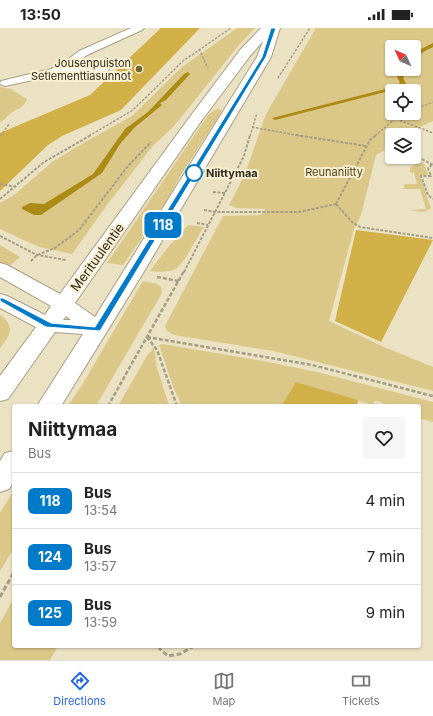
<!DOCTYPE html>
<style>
:root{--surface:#fff;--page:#f6f6f6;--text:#222;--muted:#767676;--line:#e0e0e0;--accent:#2563eb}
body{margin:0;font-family:Inter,sans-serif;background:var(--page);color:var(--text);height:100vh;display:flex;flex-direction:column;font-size:15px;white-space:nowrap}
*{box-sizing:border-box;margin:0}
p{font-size:13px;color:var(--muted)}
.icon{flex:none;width:22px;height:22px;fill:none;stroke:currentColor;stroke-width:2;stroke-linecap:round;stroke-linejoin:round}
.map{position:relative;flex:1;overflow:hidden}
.drawer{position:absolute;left:12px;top:376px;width:409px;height:244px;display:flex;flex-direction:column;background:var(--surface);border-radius:4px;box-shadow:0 1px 3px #0004}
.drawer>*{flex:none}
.badge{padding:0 8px;border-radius:6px;font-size:14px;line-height:26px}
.needle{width:26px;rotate:314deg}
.tools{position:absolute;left:385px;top:12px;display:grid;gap:8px}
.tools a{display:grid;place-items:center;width:36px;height:36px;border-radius:4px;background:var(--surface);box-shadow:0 1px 3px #0004;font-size:20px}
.map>.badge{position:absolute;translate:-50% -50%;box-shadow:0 0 0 2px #fff}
.round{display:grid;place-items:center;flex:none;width:42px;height:42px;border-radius:4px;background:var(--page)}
.headline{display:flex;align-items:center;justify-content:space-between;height:68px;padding:0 16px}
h1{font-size:19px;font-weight:700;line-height:30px}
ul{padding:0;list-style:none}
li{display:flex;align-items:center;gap:12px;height:56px;padding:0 16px;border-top:1px solid var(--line)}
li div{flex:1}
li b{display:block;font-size:15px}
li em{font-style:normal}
li .badge{min-width:44px;font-weight:700;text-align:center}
.status{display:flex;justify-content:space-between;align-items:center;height:28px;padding:0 20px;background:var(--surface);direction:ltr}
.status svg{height:11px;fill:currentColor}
.menu{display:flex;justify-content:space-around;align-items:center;height:56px;border-top:1px solid var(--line);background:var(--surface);font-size:11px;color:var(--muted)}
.menu a{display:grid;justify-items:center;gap:2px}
.menu .active{color:var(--accent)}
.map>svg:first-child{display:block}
.green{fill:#dbc788;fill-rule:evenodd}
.water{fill:#ab8b14}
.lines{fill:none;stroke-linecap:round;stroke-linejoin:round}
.stream{fill:#ab8b14;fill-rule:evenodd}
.building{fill:#d0b047}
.lane-casing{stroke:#a89e82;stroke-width:2}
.primary-casing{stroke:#a89e82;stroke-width:2}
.path-far3{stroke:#a59e87;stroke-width:1.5;stroke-dasharray:2.5 1.5;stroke-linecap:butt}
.path-far2{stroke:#a59e87;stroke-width:2;stroke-dasharray:3 1.5;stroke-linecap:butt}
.path-far1{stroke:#a59e87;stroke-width:2.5;stroke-dasharray:4 2;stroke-linecap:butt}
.path{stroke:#a59e87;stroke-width:3;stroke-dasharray:5 2.5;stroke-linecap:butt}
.lane{fill:#fff;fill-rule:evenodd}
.primary{fill:#fff;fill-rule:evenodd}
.line{fill:#007ac9;stroke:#fff}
.poi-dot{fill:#756533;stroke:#f9efd1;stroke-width:1.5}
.stop-dot{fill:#fff;stroke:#007ac9;stroke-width:2}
.labels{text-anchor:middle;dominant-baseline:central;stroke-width:4;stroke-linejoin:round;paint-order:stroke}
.far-poi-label{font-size:11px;fill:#302d21;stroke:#f9efd1;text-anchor:end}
.far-park-label{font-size:11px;fill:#504217;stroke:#f9efd1}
.far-stop-label{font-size:11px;font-weight:bold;fill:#302d21;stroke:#f9efd1;text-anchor:start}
.street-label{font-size:13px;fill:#302d21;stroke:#f9efd1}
</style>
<div class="status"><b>13:50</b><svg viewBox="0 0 49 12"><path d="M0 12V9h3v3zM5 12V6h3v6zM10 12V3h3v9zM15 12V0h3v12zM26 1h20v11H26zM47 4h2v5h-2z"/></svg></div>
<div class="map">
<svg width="433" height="632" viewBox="0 0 433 632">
<rect width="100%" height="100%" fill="#ebe2c4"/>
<path class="green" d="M237,0H255L239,17L175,97L152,119L107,177L72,226L39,219L0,201V175L14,167L52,134L85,114L132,88L182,39Z
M316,0H433V93L422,98L409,107H392V118L376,127L361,187L354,201L329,293L384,319L433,339V363L273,323L174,307L167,303L165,298L223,188L261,187L265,181L237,180L229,177L245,146L266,86ZM392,19H414V41H392ZM392,63H414V85H392Z
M0,59L11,61L27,71C23,81 17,80 10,86C6,89 5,92 0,94Z
M217,81L222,82L221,85L182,145L163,179L123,237L107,235L209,86Z
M419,134L424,135L428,147L420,148L431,180C425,186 417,183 409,182L426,181L420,161H403L405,156H417L414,145L410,144V140Z
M188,197L204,199C197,209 186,232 178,239C171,245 159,244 150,243L165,223Z
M0,217L20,229L11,237L0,234Z
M143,253L157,256L161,259L162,265L96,378H68L82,357Z
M0,287C16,298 10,308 0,320Z
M162,316L263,333L317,344L433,374V394L419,390V378H382L383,375L375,373L373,377L296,354L281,378H182L174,361L159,317Z
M154,320L157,340L169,377L159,375L158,378H118L148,326Z
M14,462V520L0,543V485Z
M14,570V618H58L50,632H0V595Z"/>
<path class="water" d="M188,44L190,46L166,72L160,75L162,77L134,100L120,116L102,145L41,187H34L22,181V179L30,175L44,176L93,146L125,101L148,84L184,46Z"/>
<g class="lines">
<path class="stream" d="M433,15V19L423,24L414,33V28L419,22Z
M401,41H407L403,49L406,56L397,61L275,92L272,90L393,59L400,55L397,49Z"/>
</g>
<path class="building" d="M161,0H200L121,82L62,108L48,117L0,163V105L90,67Z
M356,202L433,212L381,314L335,293Z
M296,354L358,372L357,378H281Z"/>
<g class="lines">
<defs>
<path id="lane" d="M131,0H144L142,2L87,27L70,40L104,38L108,39L109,41L108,43L56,47L5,58L0,56L1,53L51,41L62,36L79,23Z"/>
<path id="primary" d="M261,0H280L271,29L143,245L61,378H37L83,306L55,304L8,371L0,373V348L36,299L0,280V266L7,268L45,287L51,278L0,249V235L7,237L60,266L192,86L240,22ZM263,13L257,29L95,289L75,275L202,92L250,28ZM66,288L71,292H63Z
M14,423V453L9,461L0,464V433L5,425Z"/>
</defs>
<use href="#lane" class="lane-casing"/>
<use href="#primary" class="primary-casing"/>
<path class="path-far3" d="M199,21L208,40
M278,50L310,0
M414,82L433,74
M396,91L433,105
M252,99L301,108
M0,108L10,95
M89,108L133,82L183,33L231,0
M250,108L257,85
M375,108L396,90L408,85"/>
<path class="path-far2" d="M296,107L366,118
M414,127L433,137
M432,137L428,140L431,148H421L428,167L433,171
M0,156L17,159
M213,164L225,165
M0,171L44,134L91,107
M336,176L370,112L376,107
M336,176L352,194L360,199L433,210
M204,182L215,184H299L336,176
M197,195L208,197
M0,208L37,227L66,232
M31,233L37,227L55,220L79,202L128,138L151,114
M184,244L244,128L250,107"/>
<path class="path-far1" d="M157,249L179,253
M147,309L312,337L433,368
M147,309L157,322L177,378
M108,378L184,243"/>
<path class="path" d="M0,569L14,544
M159,618L160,621L168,628L180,626L194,618"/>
<use href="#lane" class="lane"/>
<use href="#primary" class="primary"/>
</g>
<path class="line" d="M271,0H276L266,29L100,303L46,299L0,273V270H3L51,295L95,299L262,29Z"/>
<circle class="poi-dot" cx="139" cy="41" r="4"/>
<circle class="stop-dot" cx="194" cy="145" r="8"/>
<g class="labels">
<g class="far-poi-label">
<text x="131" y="35">Jousenpuiston<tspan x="131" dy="13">Setlementtiasunnot</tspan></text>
</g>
<g class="far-park-label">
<text x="334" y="144">Reunaniitty</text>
</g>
<g class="far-stop-label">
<text x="206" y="145">Niittymaa</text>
</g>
<g class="street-label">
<text transform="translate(97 229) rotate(-54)">Merituulentie</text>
</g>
</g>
</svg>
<div class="tools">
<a><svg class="needle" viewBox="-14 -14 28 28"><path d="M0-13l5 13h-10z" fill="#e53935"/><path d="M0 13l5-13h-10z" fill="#767676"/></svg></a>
<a><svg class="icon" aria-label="locate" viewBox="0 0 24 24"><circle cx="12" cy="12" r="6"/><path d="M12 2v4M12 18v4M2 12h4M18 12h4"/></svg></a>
<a><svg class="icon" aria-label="layers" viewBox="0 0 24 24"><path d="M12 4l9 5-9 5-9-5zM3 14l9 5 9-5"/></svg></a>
</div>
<b class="badge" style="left:163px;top:197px;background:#007ac9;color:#fff">118</b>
<section class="drawer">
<div class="headline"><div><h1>Niittymaa</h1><p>Bus</p></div><a class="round"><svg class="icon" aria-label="heart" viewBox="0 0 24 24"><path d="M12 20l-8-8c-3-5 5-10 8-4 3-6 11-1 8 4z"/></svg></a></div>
<ul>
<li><span class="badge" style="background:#007ac9;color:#fff">118</span><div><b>Bus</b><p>13:54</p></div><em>4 min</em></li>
<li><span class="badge" style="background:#007ac9;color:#fff">124</span><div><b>Bus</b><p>13:57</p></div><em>7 min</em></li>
<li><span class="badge" style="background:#007ac9;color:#fff">125</span><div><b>Bus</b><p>13:59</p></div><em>9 min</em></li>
</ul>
</section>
</div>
<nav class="menu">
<a class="active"><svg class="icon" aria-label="directions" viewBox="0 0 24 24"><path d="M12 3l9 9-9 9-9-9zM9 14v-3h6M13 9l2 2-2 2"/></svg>Directions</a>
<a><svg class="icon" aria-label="map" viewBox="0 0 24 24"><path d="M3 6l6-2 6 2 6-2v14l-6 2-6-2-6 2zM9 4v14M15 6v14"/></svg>Map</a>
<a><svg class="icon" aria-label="tickets" viewBox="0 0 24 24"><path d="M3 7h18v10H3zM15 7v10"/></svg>Tickets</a>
</nav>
